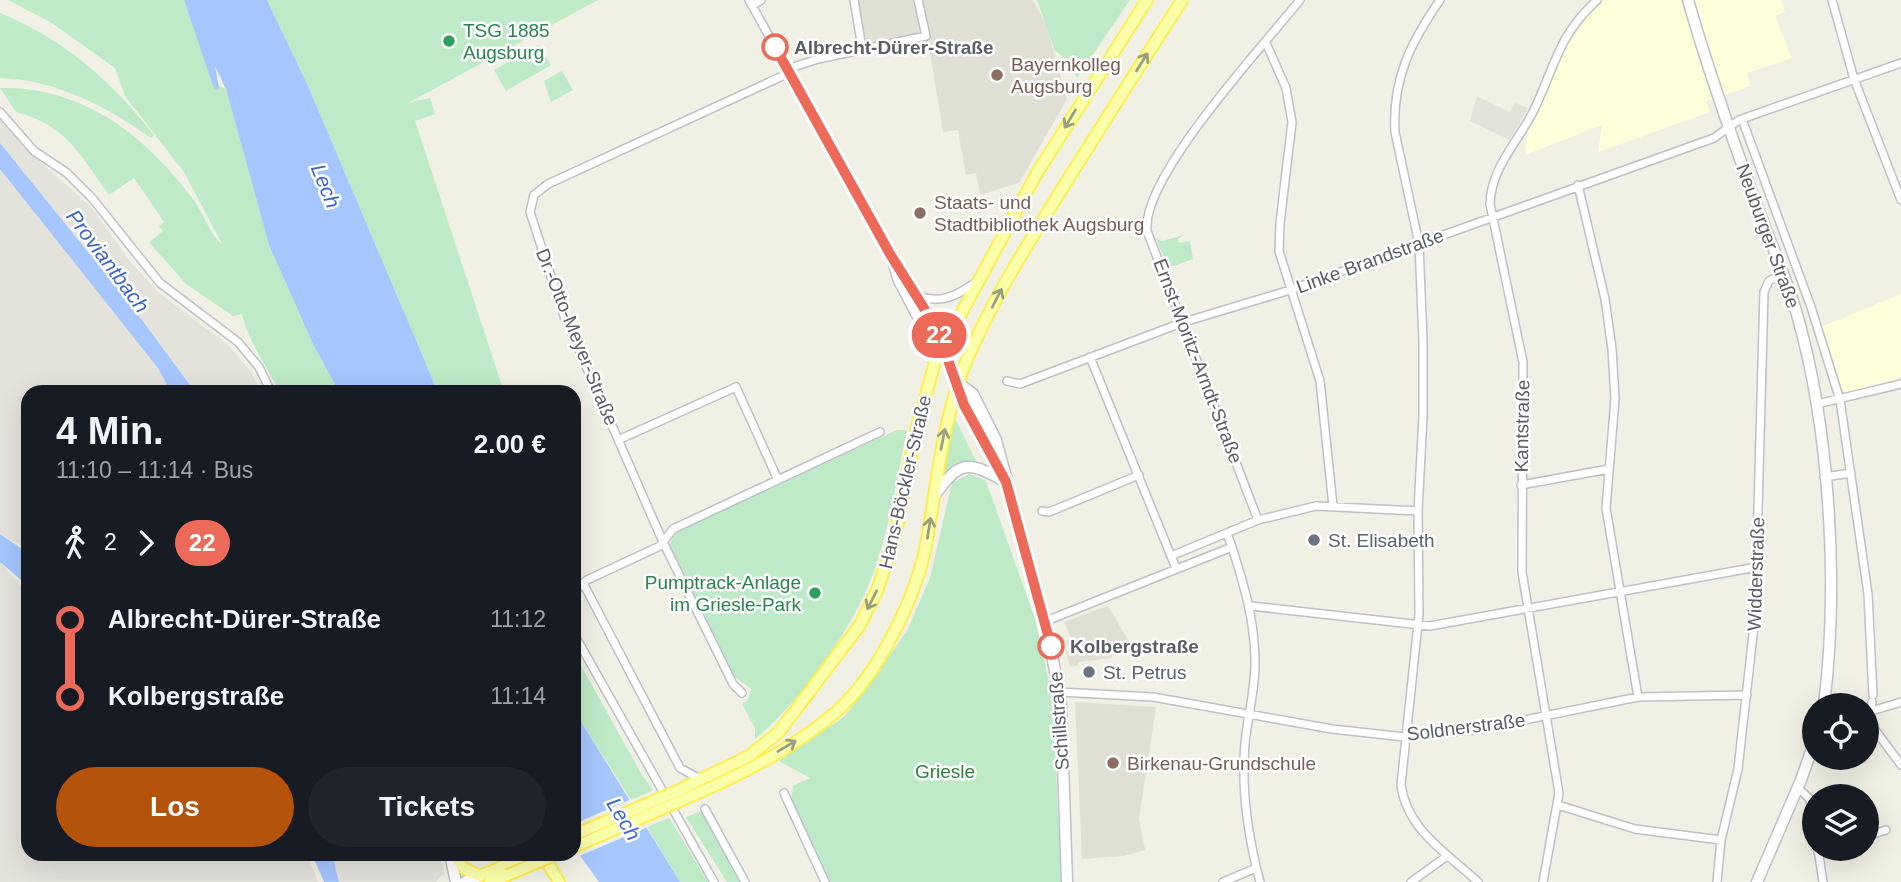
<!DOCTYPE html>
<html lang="de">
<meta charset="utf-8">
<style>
:root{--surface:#171b24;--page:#20242c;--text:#f1f3f6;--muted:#9ea1a6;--accent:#b45309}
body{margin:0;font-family:Arial,sans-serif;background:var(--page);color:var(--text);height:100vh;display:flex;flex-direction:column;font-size:26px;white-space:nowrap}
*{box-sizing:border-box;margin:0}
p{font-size:23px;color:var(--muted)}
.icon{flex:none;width:38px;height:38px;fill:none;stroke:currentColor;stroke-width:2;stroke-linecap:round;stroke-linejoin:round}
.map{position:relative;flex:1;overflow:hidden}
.drawer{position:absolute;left:21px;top:385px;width:560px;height:476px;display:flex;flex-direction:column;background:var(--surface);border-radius:21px;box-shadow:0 7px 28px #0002}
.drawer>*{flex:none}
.badge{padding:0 14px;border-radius:23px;font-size:24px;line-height:46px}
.controls{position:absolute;left:1802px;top:693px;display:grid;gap:14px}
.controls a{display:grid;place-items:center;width:77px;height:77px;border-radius:50%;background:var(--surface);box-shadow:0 7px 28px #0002;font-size:35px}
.map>.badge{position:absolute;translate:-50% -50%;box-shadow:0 0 0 4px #fff}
.legs{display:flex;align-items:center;gap:10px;height:77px;padding:0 35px;font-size:23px}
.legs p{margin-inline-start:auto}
.summary{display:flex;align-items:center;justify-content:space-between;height:119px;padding:0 35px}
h1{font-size:38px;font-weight:600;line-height:52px}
.button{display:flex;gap:14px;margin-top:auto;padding:14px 35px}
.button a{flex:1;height:80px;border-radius:42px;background:var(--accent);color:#fff;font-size:28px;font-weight:600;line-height:80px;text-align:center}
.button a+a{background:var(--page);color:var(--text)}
ul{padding:0 35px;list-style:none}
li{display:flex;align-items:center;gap:24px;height:77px;font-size:26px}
li i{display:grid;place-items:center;width:10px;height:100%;margin:0 9px;background:currentColor}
li i::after{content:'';width:18px;height:18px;margin:-9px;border:5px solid;border-radius:50%;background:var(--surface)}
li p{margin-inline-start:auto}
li:first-child i{background:linear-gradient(#0000 50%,currentColor 0)}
li:last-child i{background:linear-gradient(currentColor 50%,#0000 0)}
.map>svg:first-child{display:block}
.commercial{fill:#fffeda}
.industrial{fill:#e3e3dc}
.education{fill:#e0dfd3}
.green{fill:#beeac7}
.water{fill:#a5c6ff}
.pier{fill:#f0f0e4}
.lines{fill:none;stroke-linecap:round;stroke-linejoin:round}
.street-casing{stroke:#bec0c6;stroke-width:10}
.secondary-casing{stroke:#bfc0c8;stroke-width:13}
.primary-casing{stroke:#feee4f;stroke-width:14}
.street{stroke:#fff;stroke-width:7}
.secondary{stroke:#fff;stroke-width:10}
.primary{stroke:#fcffaa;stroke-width:10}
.primary-bridge-casing{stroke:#feee4f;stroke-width:14;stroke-linecap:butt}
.primary-bridge{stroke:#fcffaa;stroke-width:10}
.oneway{stroke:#9c9e81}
.line-1-casing{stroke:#fff;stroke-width:16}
.line-1{stroke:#ed6a5a;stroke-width:10}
.leisure-dot{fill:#2e9e5b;stroke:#fff;stroke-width:2.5}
.stop-1-dot{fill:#fff;stroke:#ed6a5a;stroke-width:3.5}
.education-dot{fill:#8d6e63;stroke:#fff;stroke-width:2.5}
.worship-dot{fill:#6b7280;stroke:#fff;stroke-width:2.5}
.labels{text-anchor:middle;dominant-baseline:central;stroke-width:5;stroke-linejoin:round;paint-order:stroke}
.leisure-label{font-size:19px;fill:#27864d;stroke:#fff;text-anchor:start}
.stop-label{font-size:19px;font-weight:bold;fill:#5c5e66;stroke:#fff;text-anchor:start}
.education-label{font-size:19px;fill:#785e54;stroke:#fff;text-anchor:start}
.street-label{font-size:19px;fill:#5c5e66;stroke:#fff}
.worship-label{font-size:19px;fill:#5b616d;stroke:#fff;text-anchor:start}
.park-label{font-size:19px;fill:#2d8442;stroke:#fff}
.water-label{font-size:21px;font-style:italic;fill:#3c67ce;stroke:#fff}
</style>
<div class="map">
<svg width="1901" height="882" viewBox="0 0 1901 882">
<rect width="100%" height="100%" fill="#f0f0e4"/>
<path class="commercial" d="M1601,0H1781L1785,12L1775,16L1792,58L1747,73L1751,86L1706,101L1710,112L1598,152L1602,125L1525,155L1528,130L1564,42Z
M1901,294V377L1844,394L1821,327Z"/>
<path class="industrial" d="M1477,96L1510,112L1515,103L1528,108L1510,140L1470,121Z
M3,117L20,144L90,206L130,261L158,292L229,346L251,372L261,392H28V549L0,534V120Z
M0,562L28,594V854H307L318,882H0Z
M332,854H440L444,872L436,882H339Z"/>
<path class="education" d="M856,0H1033L1046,24L1067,99L1019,183L980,195L976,173L966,175L958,130L943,132L927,35L863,46Z
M1108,606L1131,645L1122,654L1112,655V658L1078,662V665L1070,667L1066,652L1070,650L1066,641L1071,638L1064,622Z
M1075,702L1156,707L1139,819L1145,850L1124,856L1082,859Z"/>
<path class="green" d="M8,0H184L212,83L226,89L269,245L313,344L339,392H280C267,367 248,341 242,314L233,316L186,284L149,242L163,231L159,226L164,222L134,178L109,195C79,154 68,126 16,112L0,88C83,86 146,136 193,199C203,212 211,237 222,244L184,172L125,96L115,68L52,23Z
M267,0H598L408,103L430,98L435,114L415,121L504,392H438L308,86Z
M1037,0H1130L1077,78L1066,59L1055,51Z
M0,13C67,41 109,79 154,135L151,138C106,106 56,80 0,78Z
M539,45L551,65L506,91L494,70Z
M562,71L573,90L551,102L544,81Z
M1184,235L1178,239L1179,243L1190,241L1193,259L1168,268L1156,238L1162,241Z
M954,416L977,463L963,462L943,474Z
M897,430H907C897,477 890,526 874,571C853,629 802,700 755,739V728L742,704L748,700L751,689L735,677L672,550L670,544L676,531Z
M969,474L985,480L991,495L1036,622L1053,702L1061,882H828L791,801L793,786L810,778L779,761L845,716L907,631L930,578L952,483Z
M574,653L642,775L653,790L631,800L574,710Z
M702,811L740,882H727L686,817Z
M669,818L708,882H680L647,827Z"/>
<path class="water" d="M184,0H267L308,86L438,392H339L313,344L269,245L226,89L215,66L219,88L215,89L212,83Z
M0,143L130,304L195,392H171L158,368L0,169Z
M0,534L28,553V586L0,562Z
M574,710L680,882H599L574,847Z
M312,854H332L339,882H324Z"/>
<path class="pier" d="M634,798L650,826L577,857L574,853V824Z"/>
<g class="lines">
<defs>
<path id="street" d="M749,0L890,254L937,329L942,346
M854,0L862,48
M1440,0C1411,42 1392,79 1395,132L1419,244L1423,340V416L1418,511L1419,614L1401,785C1407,830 1447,853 1478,882
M1832,0L1854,79L1901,200
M752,6L761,0
M1266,43L1286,88L1292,122L1280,223L1279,251L1320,381L1333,506
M787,69L818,59L926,36L918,0
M0,112L34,151L67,173L92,198L160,283L238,342L259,367L271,392
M1742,119L1811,307L1840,400L1868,594L1873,695
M1578,185L1605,299L1612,349L1615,399L1606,508L1638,697
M891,259L897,280L928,339L942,346
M918,296C941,304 956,296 975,283
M1090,357L1171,556
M1007,381L1020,384L1184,322L1290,290L1714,138L1739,120L1901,63
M1817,404L1901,384
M618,440L736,387L778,480
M1824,477L1851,473
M1521,485L1609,469
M1042,511L1049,512L1139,475
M1258,520L1147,231C1141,177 1264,45 1300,0
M1232,547C1244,585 1254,618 1255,658C1256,687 1248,714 1245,743C1241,789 1248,837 1260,882
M1176,568L1171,556L1258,520L1316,506L1418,511
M583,583L680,768L702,780
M574,591L587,580L660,546L673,529L880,432
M1251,606L1430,626L1757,567
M1046,621L1232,547L1227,534
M574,634L714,882
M1059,692L1153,697L1332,729L1405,737L1475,730L1638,697L1747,695
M742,693L733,684L663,542L564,316L530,212L534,195L548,184L789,73
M1872,702L1870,723L1901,765
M1868,712L1901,702
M1798,788L1810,799L1815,828
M784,793L825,882
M1558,805L1635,829L1721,840
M705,809L745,882
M1867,836L1886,830
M1818,849L1823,882
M1818,853L1830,849
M1223,882L1256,868
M1411,882L1447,856
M1543,882L1559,793L1522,572L1523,362L1490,204C1491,168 1517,143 1533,112C1555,67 1557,37 1597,0
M1717,882L1721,840L1738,769L1755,617L1764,292L1769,281L1783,273"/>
<path id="secondary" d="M1688,0C1708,70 1732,138 1757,206C1770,241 1785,275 1796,311C1830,427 1839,586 1824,705
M942,346L964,405L998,470
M957,382L973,394L996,440L1047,627L1061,704L1067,882
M934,496C960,460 967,460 1006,482
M450,854L456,882
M465,882L480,876
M1757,882L1801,780L1815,740"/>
<path id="primary" d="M675,792L749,756L779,732L860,625L877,591L895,536L917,427L935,362L1037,173L1147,0
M680,801C734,778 792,750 836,712C879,674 917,596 927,540C938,477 943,414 969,355C993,299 1025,249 1057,197C1098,131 1140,66 1182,0
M452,854L465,869L480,876L531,854
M542,854L559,882
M490,882L508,875"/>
</defs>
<use href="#street" class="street-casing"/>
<use href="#secondary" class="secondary-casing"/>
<use href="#primary" class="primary-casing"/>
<use href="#street" class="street"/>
<use href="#secondary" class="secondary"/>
<use href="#primary" class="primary"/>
<defs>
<path id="primary-bridge" d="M574,835L675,792
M574,847L680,801
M508,875L557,854"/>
</defs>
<use href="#primary-bridge" class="primary-bridge-casing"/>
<use href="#primary-bridge" class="primary-bridge"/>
</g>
<defs><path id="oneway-shaft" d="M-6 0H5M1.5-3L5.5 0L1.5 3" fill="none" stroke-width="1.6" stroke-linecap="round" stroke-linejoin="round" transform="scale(1.75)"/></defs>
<g class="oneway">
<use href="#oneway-shaft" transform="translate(1142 62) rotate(-58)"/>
<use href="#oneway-shaft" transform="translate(1070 119) rotate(121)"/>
<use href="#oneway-shaft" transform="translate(997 298) rotate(-63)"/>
<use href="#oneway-shaft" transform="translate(943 439) rotate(-79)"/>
<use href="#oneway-shaft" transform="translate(929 528) rotate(-81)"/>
<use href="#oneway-shaft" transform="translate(872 600) rotate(117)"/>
<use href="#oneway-shaft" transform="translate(787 746) rotate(-31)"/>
</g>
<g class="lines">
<defs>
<path id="line-1" d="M775,47L890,254L937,329L964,405L1006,482L1051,646"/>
</defs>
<use href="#line-1" class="line-1-casing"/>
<use href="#line-1" class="line-1"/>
</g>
<g class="leisure-dot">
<circle cx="449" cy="41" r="7"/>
<circle cx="815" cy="593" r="7"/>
</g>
<g class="stop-1-dot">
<circle cx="775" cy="47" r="12"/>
<circle cx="1051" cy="646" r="12"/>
</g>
<g class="education-dot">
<circle cx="997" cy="75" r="7"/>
<circle cx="920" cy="213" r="7"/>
<circle cx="1113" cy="763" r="7"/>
</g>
<g class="worship-dot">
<circle cx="1314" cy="540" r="7"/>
<circle cx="1089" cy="672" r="7"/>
</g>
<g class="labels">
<g class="leisure-label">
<text x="463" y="30">TSG 1885<tspan x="463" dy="22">Augsburg</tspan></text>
<text x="801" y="582" text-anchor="end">Pumptrack-Anlage<tspan x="801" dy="22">im Griesle-Park</tspan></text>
</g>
<g class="stop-label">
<text x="794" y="47">Albrecht-Dürer-Straße</text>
<text x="1070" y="646">Kolbergstraße</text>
</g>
<g class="education-label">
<text x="1011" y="64">Bayernkolleg<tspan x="1011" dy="22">Augsburg</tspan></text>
<text x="934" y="202">Staats- und<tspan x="934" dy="22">Stadtbibliothek Augsburg</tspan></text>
<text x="1127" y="763">Birkenau-Grundschule</text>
</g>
<g class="street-label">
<text transform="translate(1768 236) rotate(70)">Neuburger Straße</text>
<text transform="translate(1370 261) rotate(-20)">Linke Brandstraße</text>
<text transform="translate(577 337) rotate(68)">Dr.-Otto-Meyer-Straße</text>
<text transform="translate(1198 361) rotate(69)">Ernst-Moritz-Arndt-Straße</text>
<text transform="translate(1522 426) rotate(-89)">Kantstraße</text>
<text transform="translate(905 482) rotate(-77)">Hans-Böckler-Straße</text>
<text transform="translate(1756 574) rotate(-88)">Widderstraße</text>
<text transform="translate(1059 721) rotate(-94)">Schillstraße</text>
<text transform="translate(1466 727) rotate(-7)">Soldnerstraße</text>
</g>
<g class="worship-label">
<text x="1328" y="540">St. Elisabeth</text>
<text x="1103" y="672">St. Petrus</text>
</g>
<g class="park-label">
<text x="945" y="771">Griesle</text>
</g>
<g class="water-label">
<text transform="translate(326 186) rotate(68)">Lech</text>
<text transform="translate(108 261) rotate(53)">Proviantbach</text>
<text transform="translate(624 819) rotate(59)">Lech</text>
</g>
</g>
</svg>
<div class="controls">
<a><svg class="icon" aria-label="locate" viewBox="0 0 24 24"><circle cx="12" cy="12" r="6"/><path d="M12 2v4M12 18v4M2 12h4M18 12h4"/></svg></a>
<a><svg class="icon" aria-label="layers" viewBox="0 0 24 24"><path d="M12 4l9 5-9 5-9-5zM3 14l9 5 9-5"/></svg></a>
</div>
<b class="badge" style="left:939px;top:335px;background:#ed6a5a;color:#fff">22</b>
<section class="drawer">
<div class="summary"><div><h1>4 Min.</h1><p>11:10 – 11:14 · Bus</p></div><b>2.00 €</b></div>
<div class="legs"><svg class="icon" aria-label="walk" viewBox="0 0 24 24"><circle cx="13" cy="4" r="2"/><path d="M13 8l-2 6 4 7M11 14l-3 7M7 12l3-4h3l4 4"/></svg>2<svg class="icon" aria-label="forward" viewBox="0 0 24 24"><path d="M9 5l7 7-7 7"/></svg><b class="badge" style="background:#ed6a5a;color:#fff">22</b></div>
<ul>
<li><i style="color:#ed6a5a"></i><b>Albrecht-Dürer-Straße</b><p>11:12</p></li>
<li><i style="color:#ed6a5a"></i><b>Kolbergstraße</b><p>11:14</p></li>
</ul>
<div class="button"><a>Los</a><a>Tickets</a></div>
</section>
</div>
